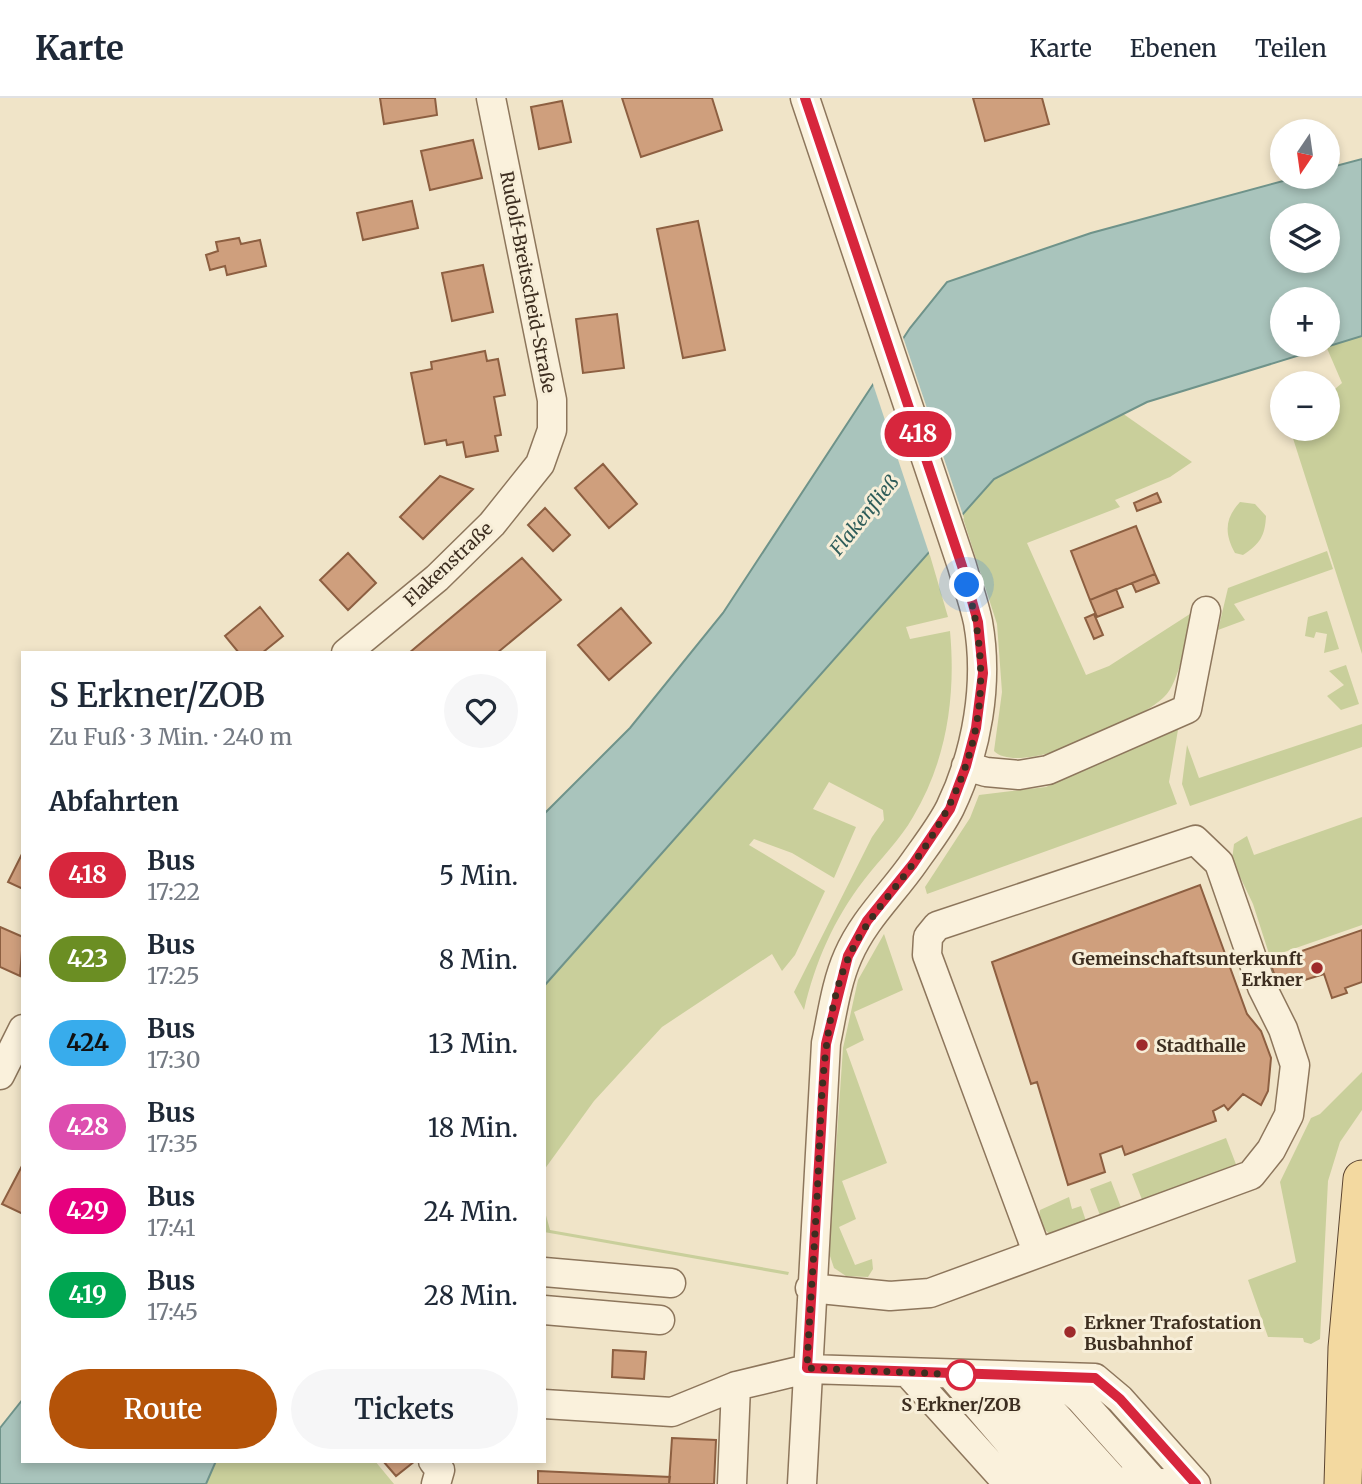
<!DOCTYPE html>
<html lang="de">
<meta charset="utf-8">
<style>
:root{--surface:#fff;--page:#f6f6f7;--text:#1f2937;--muted:#747a83;--line:#e0e1e3;--accent:#b45309}
body{margin:0;font-family:Merriweather,serif;background:var(--page);color:var(--text);height:100vh;display:flex;flex-direction:column;font-size:26px;white-space:nowrap}
*{box-sizing:border-box;margin:0}
p{font-size:23px;color:var(--muted)}
.icon{flex:none;width:38px;height:38px;fill:none;stroke:currentColor;stroke-width:2;stroke-linecap:round;stroke-linejoin:round}
.map{position:relative;flex:1;overflow:hidden}
.drawer{position:absolute;left:21px;top:553px;width:525px;height:812px;display:flex;flex-direction:column;background:var(--surface);border-radius:0px;box-shadow:0 4px 10px #0003}
.drawer>*{flex:none}
.badge{padding:0 14px;border-radius:23px;font-size:24px;line-height:46px}
.needle{width:46px;rotate:193deg}
.buttons{position:absolute;left:1270px;top:21px;display:grid;gap:14px}
.buttons a{display:grid;place-items:center;width:70px;height:70px;border-radius:50%;background:var(--surface);box-shadow:0 4px 10px #0003;font-size:35px}
.you{position:absolute;width:35px;height:35px;margin:-18px;border:5px solid #fff;border-radius:50%;background:#1a73e8;box-shadow:0 0 0 10px #1a73e833}
.map>.badge{position:absolute;translate:-50% -50%;box-shadow:0 0 0 4px #fff}
h2{padding:0 28px;font-size:26px;line-height:63px}
.round{display:grid;place-items:center;flex:none;width:74px;height:74px;border-radius:37px;background:var(--page)}
.head{display:flex;align-items:center;justify-content:space-between;height:119px;padding:0 28px}
h1{font-size:33px;font-weight:600;line-height:52px}
.cta{display:flex;gap:14px;margin-top:auto;padding:14px 28px}
.cta a{flex:1;height:80px;border-radius:42px;background:var(--accent);color:#fff;font-size:28px;font-weight:600;line-height:80px;text-align:center}
.cta a+a{background:var(--page);color:var(--text)}
ul{padding:0;list-style:none}
li{display:flex;align-items:center;gap:21px;height:84px;padding:0 28px}
li div{flex:1}
li b{display:block;font-size:26px}
li em{font-style:normal}
li .badge{min-width:77px;font-weight:700;text-align:center}
header{display:flex;align-items:center;gap:42px;box-sizing:border-box;height:98px;padding:0 35px;background:var(--surface);border-bottom:2px solid var(--line)}
header strong{font-size:33px}
nav{display:flex;gap:38px;margin-inline-start:auto;font-size:24px}
.map>svg:first-child{display:block}
.green{fill:#c9cf9b}
.water{fill:#a9c4bc;stroke:#6f938a;stroke-width:2;fill-rule:evenodd}
.pier{fill:#f0e4c8}
.building{fill:#cf9f7d;stroke:#8d5f41;stroke-width:2}
.lines{fill:none;stroke-linecap:round;stroke-linejoin:round}
.minor-casing{stroke:#8d765c;stroke-width:31}
.major-casing{stroke:#5b4430;stroke-width:39}
.minor{stroke:#faf1dc;stroke-width:28}
.major{stroke:#f3d9a0;stroke-width:37}
.line-casing{stroke:#fff;stroke-width:16}
.line{stroke:#d7263d;stroke-width:10}
.walk{stroke:#3d2e20;stroke-width:7;stroke-dasharray:0 12.6}
.poi-dot{fill:#9e2a2b;stroke:#f7eed8;stroke-width:2.5}
.stop-dot{fill:#fff;stroke:#d7263d;stroke-width:3.5}
.labels{text-anchor:middle;dominant-baseline:central;stroke-width:6;stroke-linejoin:round;paint-order:stroke}
.street-label{font-size:18px;fill:#3d2e20;stroke:#f7eed8}
.poi-label{font-size:18px;font-weight:bold;fill:#3d2e20;stroke:#f7eed8;text-anchor:start}
.stop-label{font-size:18px;font-weight:bold;fill:#3d2e20;stroke:#f7eed8}
.water-label{font-size:19px;font-style:italic;fill:#2f5d5a;stroke:#f7eed8}
</style>
<header>
<strong>Karte</strong>
<nav><a>Karte</a><a>Ebenen</a><a>Teilen</a></nav>
</header>
<div class="map">
<svg width="1362" height="1386" viewBox="0 0 1362 1386">
<rect width="100%" height="100%" fill="#f0e4c8"/>
<path class="green" d="M1362,238V556L1290,331H1328V297L1342,285L1326,248Z
M1122,315L1192,364L1170,379L1115,402L1120,409L1027,445L1086,577L1109,568L1193,514C1187,535 1180,585 1164,599C1141,622 1021,680 994,653L1002,594L997,526L962,417L994,381Z
M1240,404L1255,406L1266,418C1265,438 1260,446 1243,457L1235,455C1224,435 1225,420 1240,404Z
M1327,453L1333,471L1234,506L1245,522L1218,532L1228,490Z
M929,454L948,519L906,529L910,541L950,533C956,598 947,662 913,719C900,742 880,761 864,782C834,821 815,864 804,912L794,894L872,739L884,722L883,712L829,684L813,711L856,729L834,780L792,755L754,741L749,747L825,793L795,857L782,873L772,856L662,929L594,1003L544,1072V888Z
M1327,513L1339,551L1324,555L1327,536L1316,534L1314,540L1305,538L1308,519Z
M1346,567L1359,606L1341,612L1327,598L1344,587L1329,573Z
M1179,626L1169,684L1177,706L927,796L925,789L970,720L979,697L1046,689Z
M1362,626V649L1190,708L1182,686L1187,647L1199,680Z
M1362,719V827L1270,859L1253,806L1232,762L1234,746L1247,738L1254,757Z
M884,836L903,892L854,914L864,942L846,951L887,1065L842,1083L856,1121L839,1129L855,1167L872,1161L873,1171L868,1179L846,1178L834,1170L829,1155L843,950L858,882Z
M1362,974V1012L1340,1044L1328,1083L1320,1241L1311,1246L1304,1244L1303,1240L1268,1239L1248,1182L1296,1164L1280,1084L1311,1020L1320,1016Z
M1226,1040L1237,1069L1143,1104L1132,1076Z
M1111,1083L1122,1112L1101,1120L1090,1091Z
M1069,1099L1072,1111L1081,1108L1087,1126L1050,1136C1042,1131 1038,1122 1040,1112Z
M544,1110L550,1132L789,1174L788,1177L544,1134Z
M216,1363H375L394,1386H206Z"/>
<path class="water" d="M1362,61V238L1147,304L994,381L544,888V716L630,630L723,515L910,230L947,184L1091,135L1298,79H1328V70ZM1283,117H1328V163H1283ZM1283,201H1328V247H1283Z
M23,1301V1363H216L206,1386H0V1330Z"/>
<path class="pier" d="M902,236L964,420L930,458L872,283Z"/>
<path class="building" d="M380,0H435L437,17L384,26Z
M622,0H712L722,32L641,59Z
M973,0H1042L1049,26L985,43Z
M562,3L571,44L539,51L531,9Z
M473,42L482,80L430,92L421,53Z
M412,103L418,130L363,142L357,115Z
M698,123L725,252L683,260L657,131Z
M239,140L241,146L260,142L266,168L227,177L225,168L210,172L206,157L218,153L216,144Z
M483,167L493,214L452,223L442,175Z
M617,216L624,270L583,275L576,221Z
M485,253L487,263L498,261L505,297L494,299L501,337L495,338L498,353L466,359L463,344L447,347L446,342L425,346L411,275L432,271L431,264Z
M603,366L637,406L609,430L575,390Z
M440,378L473,391L423,441L400,419Z
M1157,395L1161,404L1137,413L1134,405Z
M545,410L570,437L553,453L528,427Z
M1136,428L1155,476L1090,502L1071,453Z
M348,455L376,485L348,512L320,482Z
M522,460L561,502L497,555H409Z
M1155,476L1159,485L1136,494L1132,485Z
M1116,491L1123,509L1097,519L1090,502Z
M260,509L283,538L262,555H239L225,538Z
M621,510L651,545L609,582L578,547Z
M1094,516L1103,537L1094,541L1085,520Z
M23,754V791L8,784Z
M1200,787L1247,916L1261,933L1271,960L1268,993L1261,1007L1243,996L1228,1012L1224,1007L1213,1013L1216,1023L1125,1057L1122,1048L1100,1056L1105,1074L1068,1087L1037,984L1031,986L992,864Z
M0,829L23,839L20,878L0,869Z
M1362,832V884L1345,890L1347,895L1332,900L1324,876L1279,890L1270,864Z
M23,1066V1116L2,1106Z
M613,1252L646,1254L644,1281L612,1279Z
M672,1340L716,1342L714,1386H669Z
M383,1363H415L396,1378Z
M538,1373L670,1379L669,1386H538Z"/>
<g class="lines">
<defs>
<path id="minor" d="M346,555L437,480L492,426L540,366L552,332V302L491,0
M966,668L986,674L1019,677L1048,672L1187,611L1206,513
M0,977L23,931
M544,1174L671,1185
M810,1190L890,1198L930,1195L1251,1077L1271,1052L1289,1017L1295,967L1283,931L1262,889L1219,765L1195,742L937,828L928,839L927,857L1037,1154
M544,1212L660,1222
M908,1275L1001,1378L1184,1386
M951,1277L1039,1380
M985,1277L1078,1382
M1021,1279L1115,1383
M1056,1280L1080,1301L1155,1385
M544,1306L672,1314L736,1288L807,1271L1095,1280L1120,1301L1196,1386
M433,1363L440,1372L436,1386
M732,1386L736,1288
M802,1386L826,945C832,917 836,885 848,858C864,821 893,795 915,763C927,746 941,728 950,710C977,654 989,585 978,524C974,505 967,486 962,468L805,0"/>
<path id="major" d="M1343,1386L1347,1250L1362,1081"/>
</defs>
<use href="#minor" class="minor-casing"/>
<use href="#major" class="major-casing"/>
<use href="#minor" class="minor"/>
<use href="#major" class="major"/>
</g>
<g class="lines">
<defs>
<path id="line" d="M805,0L962,468L978,524L983,575L976,630L966,668L950,711L913,766L867,823L848,858L826,946L807,1270L1095,1280L1120,1301L1196,1386"/>
</defs>
<use href="#line" class="line-casing"/>
<use href="#line" class="line"/>
<path class="walk" d="M961,1277H968L807,1270C810,1207 815,1144 818,1080C821,1019 821,956 836,896C851,837 879,812 913,766C977,679 997,590 967,487"/>
</g>
<g class="poi-dot">
<circle cx="1317" cy="870" r="7"/>
<circle cx="1142" cy="947" r="7"/>
<circle cx="1070" cy="1234" r="7"/>
</g>
<circle class="stop-dot" cx="961" cy="1277" r="14"/>
<g class="labels">
<g class="street-label">
<text transform="translate(528 184) rotate(79)">Rudolf-Breitscheid-Straße</text>
<text transform="translate(448 466) rotate(-43)">Flakenstraße</text>
</g>
<g class="poi-label">
<text x="1303" y="860" text-anchor="end">Gemeinschaftsunterkunft<tspan x="1303" dy="21">Erkner</tspan></text>
<text x="1156" y="947">Stadthalle</text>
<text x="1084" y="1224">Erkner Trafostation<tspan x="1084" dy="21">Busbahnhof</tspan></text>
</g>
<g class="stop-label">
<text x="961" y="1306">S Erkner/ZOB</text>
</g>
<g class="water-label">
<text transform="translate(864 417) rotate(-51)">Flakenfließ</text>
</g>
</g>
</svg>
<div class="buttons">
<a><svg class="needle" viewBox="-14 -14 28 28"><path d="M0-13l5 13h-10z" fill="#e53935"/><path d="M0 13l5-13h-10z" fill="#747a83"/></svg></a>
<a><svg class="icon" aria-label="layers" viewBox="0 0 24 24"><path d="M12 4l9 5-9 5-9-5zM3 14l9 5 9-5"/></svg></a>
<a>+</a>
<a>−</a>
</div>
<div class="you" style="left:967px;top:487px"></div>
<b class="badge" style="left:918px;top:336px;background:#d7263d;color:#fff">418</b>
<section class="drawer">
<div class="head"><div><h1>S Erkner/ZOB</h1><p>Zu Fuß · 3 Min. · 240 m</p></div><a class="round"><svg class="icon" aria-label="heart" viewBox="0 0 24 24"><path d="M12 20l-8-8c-3-5 5-10 8-4 3-6 11-1 8 4z"/></svg></a></div>
<h2>Abfahrten</h2>
<ul>
<li><span class="badge" style="background:#d7263d;color:#fff">418</span><div><b>Bus</b><p>17:22</p></div><em>5 Min.</em></li>
<li><span class="badge" style="background:#6b8e23;color:#fff">423</span><div><b>Bus</b><p>17:25</p></div><em>8 Min.</em></li>
<li><span class="badge" style="background:#38acec;color:#111">424</span><div><b>Bus</b><p>17:30</p></div><em>13 Min.</em></li>
<li><span class="badge" style="background:#dd4daf;color:#fff">428</span><div><b>Bus</b><p>17:35</p></div><em>18 Min.</em></li>
<li><span class="badge" style="background:#e6007e;color:#fff">429</span><div><b>Bus</b><p>17:41</p></div><em>24 Min.</em></li>
<li><span class="badge" style="background:#00a651;color:#fff">419</span><div><b>Bus</b><p>17:45</p></div><em>28 Min.</em></li>
</ul>
<div class="cta"><a>Route</a><a>Tickets</a></div>
</section>
</div>
